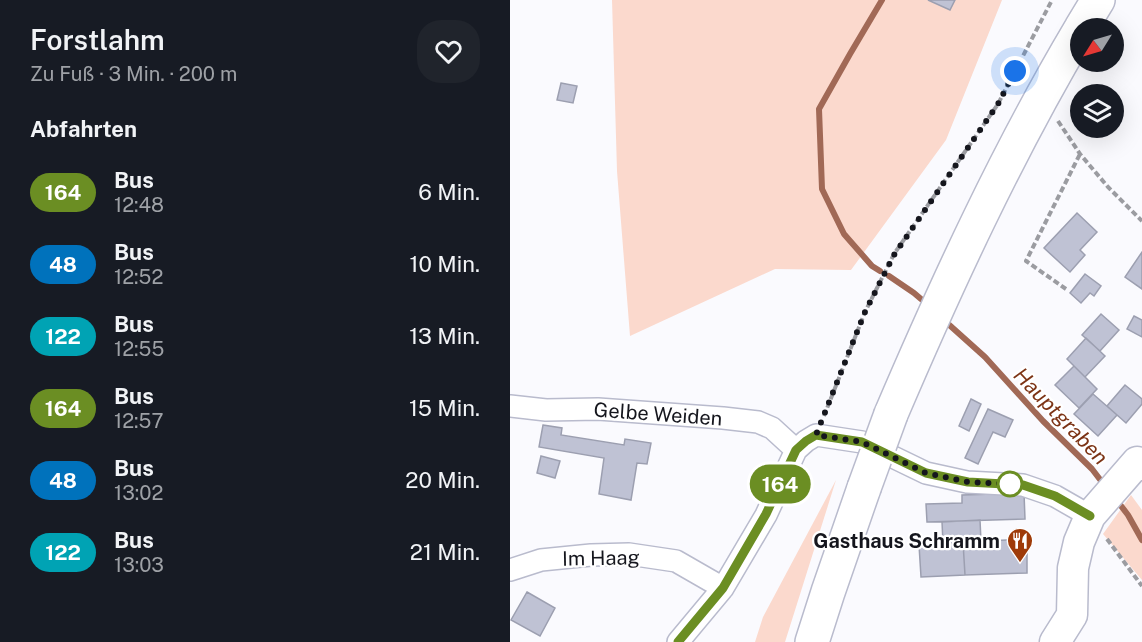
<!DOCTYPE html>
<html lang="de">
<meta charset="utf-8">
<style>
:root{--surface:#171b24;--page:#20242c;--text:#f1f3f6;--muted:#9ea1a6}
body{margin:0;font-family:"Public Sans",sans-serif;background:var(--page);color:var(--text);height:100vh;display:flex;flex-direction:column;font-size:22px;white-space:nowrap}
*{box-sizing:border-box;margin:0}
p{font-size:20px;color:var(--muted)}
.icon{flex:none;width:33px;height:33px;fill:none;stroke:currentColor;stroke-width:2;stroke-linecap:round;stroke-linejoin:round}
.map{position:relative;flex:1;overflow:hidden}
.side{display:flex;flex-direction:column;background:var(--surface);width:510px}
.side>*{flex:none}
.badge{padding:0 12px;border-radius:20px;font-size:21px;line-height:39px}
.needle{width:39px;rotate:233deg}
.controls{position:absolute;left:560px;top:18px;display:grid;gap:12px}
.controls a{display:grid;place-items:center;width:54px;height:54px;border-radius:50%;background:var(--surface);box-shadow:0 6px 24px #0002;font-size:30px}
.you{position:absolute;width:30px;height:30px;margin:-15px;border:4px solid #fff;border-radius:50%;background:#1a73e8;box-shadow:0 0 0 9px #1a73e833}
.map>.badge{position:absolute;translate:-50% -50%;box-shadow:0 0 0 3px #fff}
h2{padding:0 30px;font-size:22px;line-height:54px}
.round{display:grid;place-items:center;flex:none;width:63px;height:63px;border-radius:24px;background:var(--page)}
.summary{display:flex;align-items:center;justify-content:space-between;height:102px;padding:0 30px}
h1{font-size:28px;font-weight:600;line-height:45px}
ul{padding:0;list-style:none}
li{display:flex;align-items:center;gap:18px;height:72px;padding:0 30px}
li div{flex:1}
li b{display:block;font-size:22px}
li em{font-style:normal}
li .badge{min-width:66px;font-weight:700;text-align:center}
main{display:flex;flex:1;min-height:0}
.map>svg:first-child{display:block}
.green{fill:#fbd9cd}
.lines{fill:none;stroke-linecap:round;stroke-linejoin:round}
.stream{stroke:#a16956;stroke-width:6}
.building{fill:#bfc2d4;stroke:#9c9fb0;stroke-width:1.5}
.street-casing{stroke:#b9bbcd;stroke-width:24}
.secondary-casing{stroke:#b9bbcd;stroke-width:33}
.primary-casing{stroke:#b9bbcd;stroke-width:36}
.path{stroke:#9b9ca1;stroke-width:4;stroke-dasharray:6 3;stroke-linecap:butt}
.street{stroke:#fff;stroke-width:21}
.secondary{stroke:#fff;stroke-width:30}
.primary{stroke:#fff;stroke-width:33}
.primary-bridge-casing{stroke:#b9bbcd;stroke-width:36;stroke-linecap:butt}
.primary-bridge{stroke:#fff;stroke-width:33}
.line-casing{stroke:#fff;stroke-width:14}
.line{stroke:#6b8e23;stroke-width:9}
.walk{stroke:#15161d;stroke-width:6;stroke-dasharray:0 10.8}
.stop-dot{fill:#fff;stroke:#6b8e23;stroke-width:3}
.labels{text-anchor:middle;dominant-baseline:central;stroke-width:4.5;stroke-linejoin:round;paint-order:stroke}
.street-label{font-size:20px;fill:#15161d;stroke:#fff}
.poi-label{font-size:20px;font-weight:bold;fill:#15161d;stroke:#fff;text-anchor:end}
.water-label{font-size:21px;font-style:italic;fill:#7c3315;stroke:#fff}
</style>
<main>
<section class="side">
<div class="summary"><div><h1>Forstlahm</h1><p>Zu Fuß · 3 Min. · 200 m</p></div><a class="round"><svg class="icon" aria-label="heart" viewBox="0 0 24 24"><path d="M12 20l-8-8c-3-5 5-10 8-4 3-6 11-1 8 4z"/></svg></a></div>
<h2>Abfahrten</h2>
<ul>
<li><span class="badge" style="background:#6b8e23;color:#fff">164</span><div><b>Bus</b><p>12:48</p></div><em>6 Min.</em></li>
<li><span class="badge" style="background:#0072bc;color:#fff">48</span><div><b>Bus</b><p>12:52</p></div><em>10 Min.</em></li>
<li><span class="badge" style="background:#00a3b4;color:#fff">122</span><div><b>Bus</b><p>12:55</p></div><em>13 Min.</em></li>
<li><span class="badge" style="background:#6b8e23;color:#fff">164</span><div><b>Bus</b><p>12:57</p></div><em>15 Min.</em></li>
<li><span class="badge" style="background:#0072bc;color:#fff">48</span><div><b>Bus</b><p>13:02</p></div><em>20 Min.</em></li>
<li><span class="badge" style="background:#00a3b4;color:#fff">122</span><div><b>Bus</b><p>13:03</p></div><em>21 Min.</em></li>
</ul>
</section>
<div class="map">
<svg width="632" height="642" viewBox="0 0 632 642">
<rect width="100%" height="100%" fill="#fafafe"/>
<path class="green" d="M102,0H492L436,140L341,270L265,269L120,336L107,171Z
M326,480L275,642H245L253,617Z
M621,495L632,510V580L593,534Z"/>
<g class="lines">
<path class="stream" d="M370,271L362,266L334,234L312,189L309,109L340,54L372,0
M379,276L404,293L411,299
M436,322L475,357L533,421L582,469L595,486
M605,498L618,515L632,540"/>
</g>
<path class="building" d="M418,0H445L440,10Z
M51,83L67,86L63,103L47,100Z
M567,213L587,232L570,250L575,255L560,272L534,248Z
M632,252V289L615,277Z
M575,274L591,286L584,296L580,293L571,303L560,293Z
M591,314L609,330L590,351L572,335Z
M624,316L632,320V337L617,329Z
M576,338L595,356L575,377L557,359Z
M564,366L587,389L569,408L545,385Z
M615,385L632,399V404L616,423L597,406Z
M583,394L607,415L588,436L564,414Z
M461,399L471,404L459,431L449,426Z
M478,409L503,420L495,437L483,432L468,464L455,458Z
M33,425L52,428L51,435L114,445L115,439L141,443L137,464L127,463L121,500L89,494L94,458L29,447Z
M31,456L50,461L45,478L27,473Z
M514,493L515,519L417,522L416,504L452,503V495Z
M470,520L471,541L433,543L432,522Z
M517,539V573L455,575L453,542Z
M453,542L455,575L411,577L409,545Z
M17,592L45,608L30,636L1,620Z"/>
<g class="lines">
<defs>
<path id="street" d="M0,406L36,410L88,409L213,418L248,422L262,428L286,450
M0,570L31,560L81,555L119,554L166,561L213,588
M168,642L213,588L256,515L286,450L296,441L306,435L352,442L416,473L457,482L513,485L545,496L580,516"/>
<path id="secondary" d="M545,642L562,615L563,568L569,542L580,516L627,462L632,465"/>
<path id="primary" d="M571,28L588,0
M381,414C437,283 497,153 570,30
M302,642L318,592L354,488"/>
</defs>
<use href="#street" class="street-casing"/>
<use href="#secondary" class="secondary-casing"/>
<use href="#primary" class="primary-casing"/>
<path class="path" d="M548,121L570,154L598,187L632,221
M556,289L516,261L570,154
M314,416L355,312L384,254L488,104L542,0
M597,539L632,586"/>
<use href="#street" class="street"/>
<use href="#secondary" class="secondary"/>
<use href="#primary" class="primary"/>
<defs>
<path id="primary-bridge" d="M354,488L381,414"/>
</defs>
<use href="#primary-bridge" class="primary-bridge-casing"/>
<use href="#primary-bridge" class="primary-bridge"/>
</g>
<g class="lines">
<defs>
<path id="line" d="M168,642L213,588L256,514L286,450L296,441L306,435L352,442L416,473L458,482L513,485L545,496L580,516"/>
</defs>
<use href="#line" class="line-casing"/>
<use href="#line" class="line"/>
<path class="walk" d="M500,484L458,482L416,473L352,442L306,435L355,312L384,255L488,104L505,71"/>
</g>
<defs>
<symbol id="restaurant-pin" viewBox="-11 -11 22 30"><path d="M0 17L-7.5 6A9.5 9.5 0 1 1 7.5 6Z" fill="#9f3b09" stroke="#fff"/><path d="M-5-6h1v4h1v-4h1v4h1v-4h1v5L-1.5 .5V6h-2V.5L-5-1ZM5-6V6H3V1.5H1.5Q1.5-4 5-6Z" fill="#fff"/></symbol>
</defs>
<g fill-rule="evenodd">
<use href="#restaurant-pin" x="495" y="526" width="30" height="40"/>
</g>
<circle class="stop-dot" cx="500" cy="484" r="12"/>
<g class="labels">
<g class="street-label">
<text transform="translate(148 414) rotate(4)">Gelbe Weiden</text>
<text transform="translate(91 558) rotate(-1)">Im Haag</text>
</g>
<g class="poi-label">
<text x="490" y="541">Gasthaus Schramm</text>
</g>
<g class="water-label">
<text transform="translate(551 416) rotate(46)">Hauptgraben</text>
</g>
</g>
</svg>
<div class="controls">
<a><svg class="needle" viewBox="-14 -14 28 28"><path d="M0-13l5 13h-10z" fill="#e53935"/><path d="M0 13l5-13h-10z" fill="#9ea1a6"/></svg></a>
<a><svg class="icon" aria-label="layers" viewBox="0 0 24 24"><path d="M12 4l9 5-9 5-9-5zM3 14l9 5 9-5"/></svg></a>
</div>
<div class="you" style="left:505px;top:71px"></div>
<b class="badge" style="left:270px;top:484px;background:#6b8e23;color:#fff">164</b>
</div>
</main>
